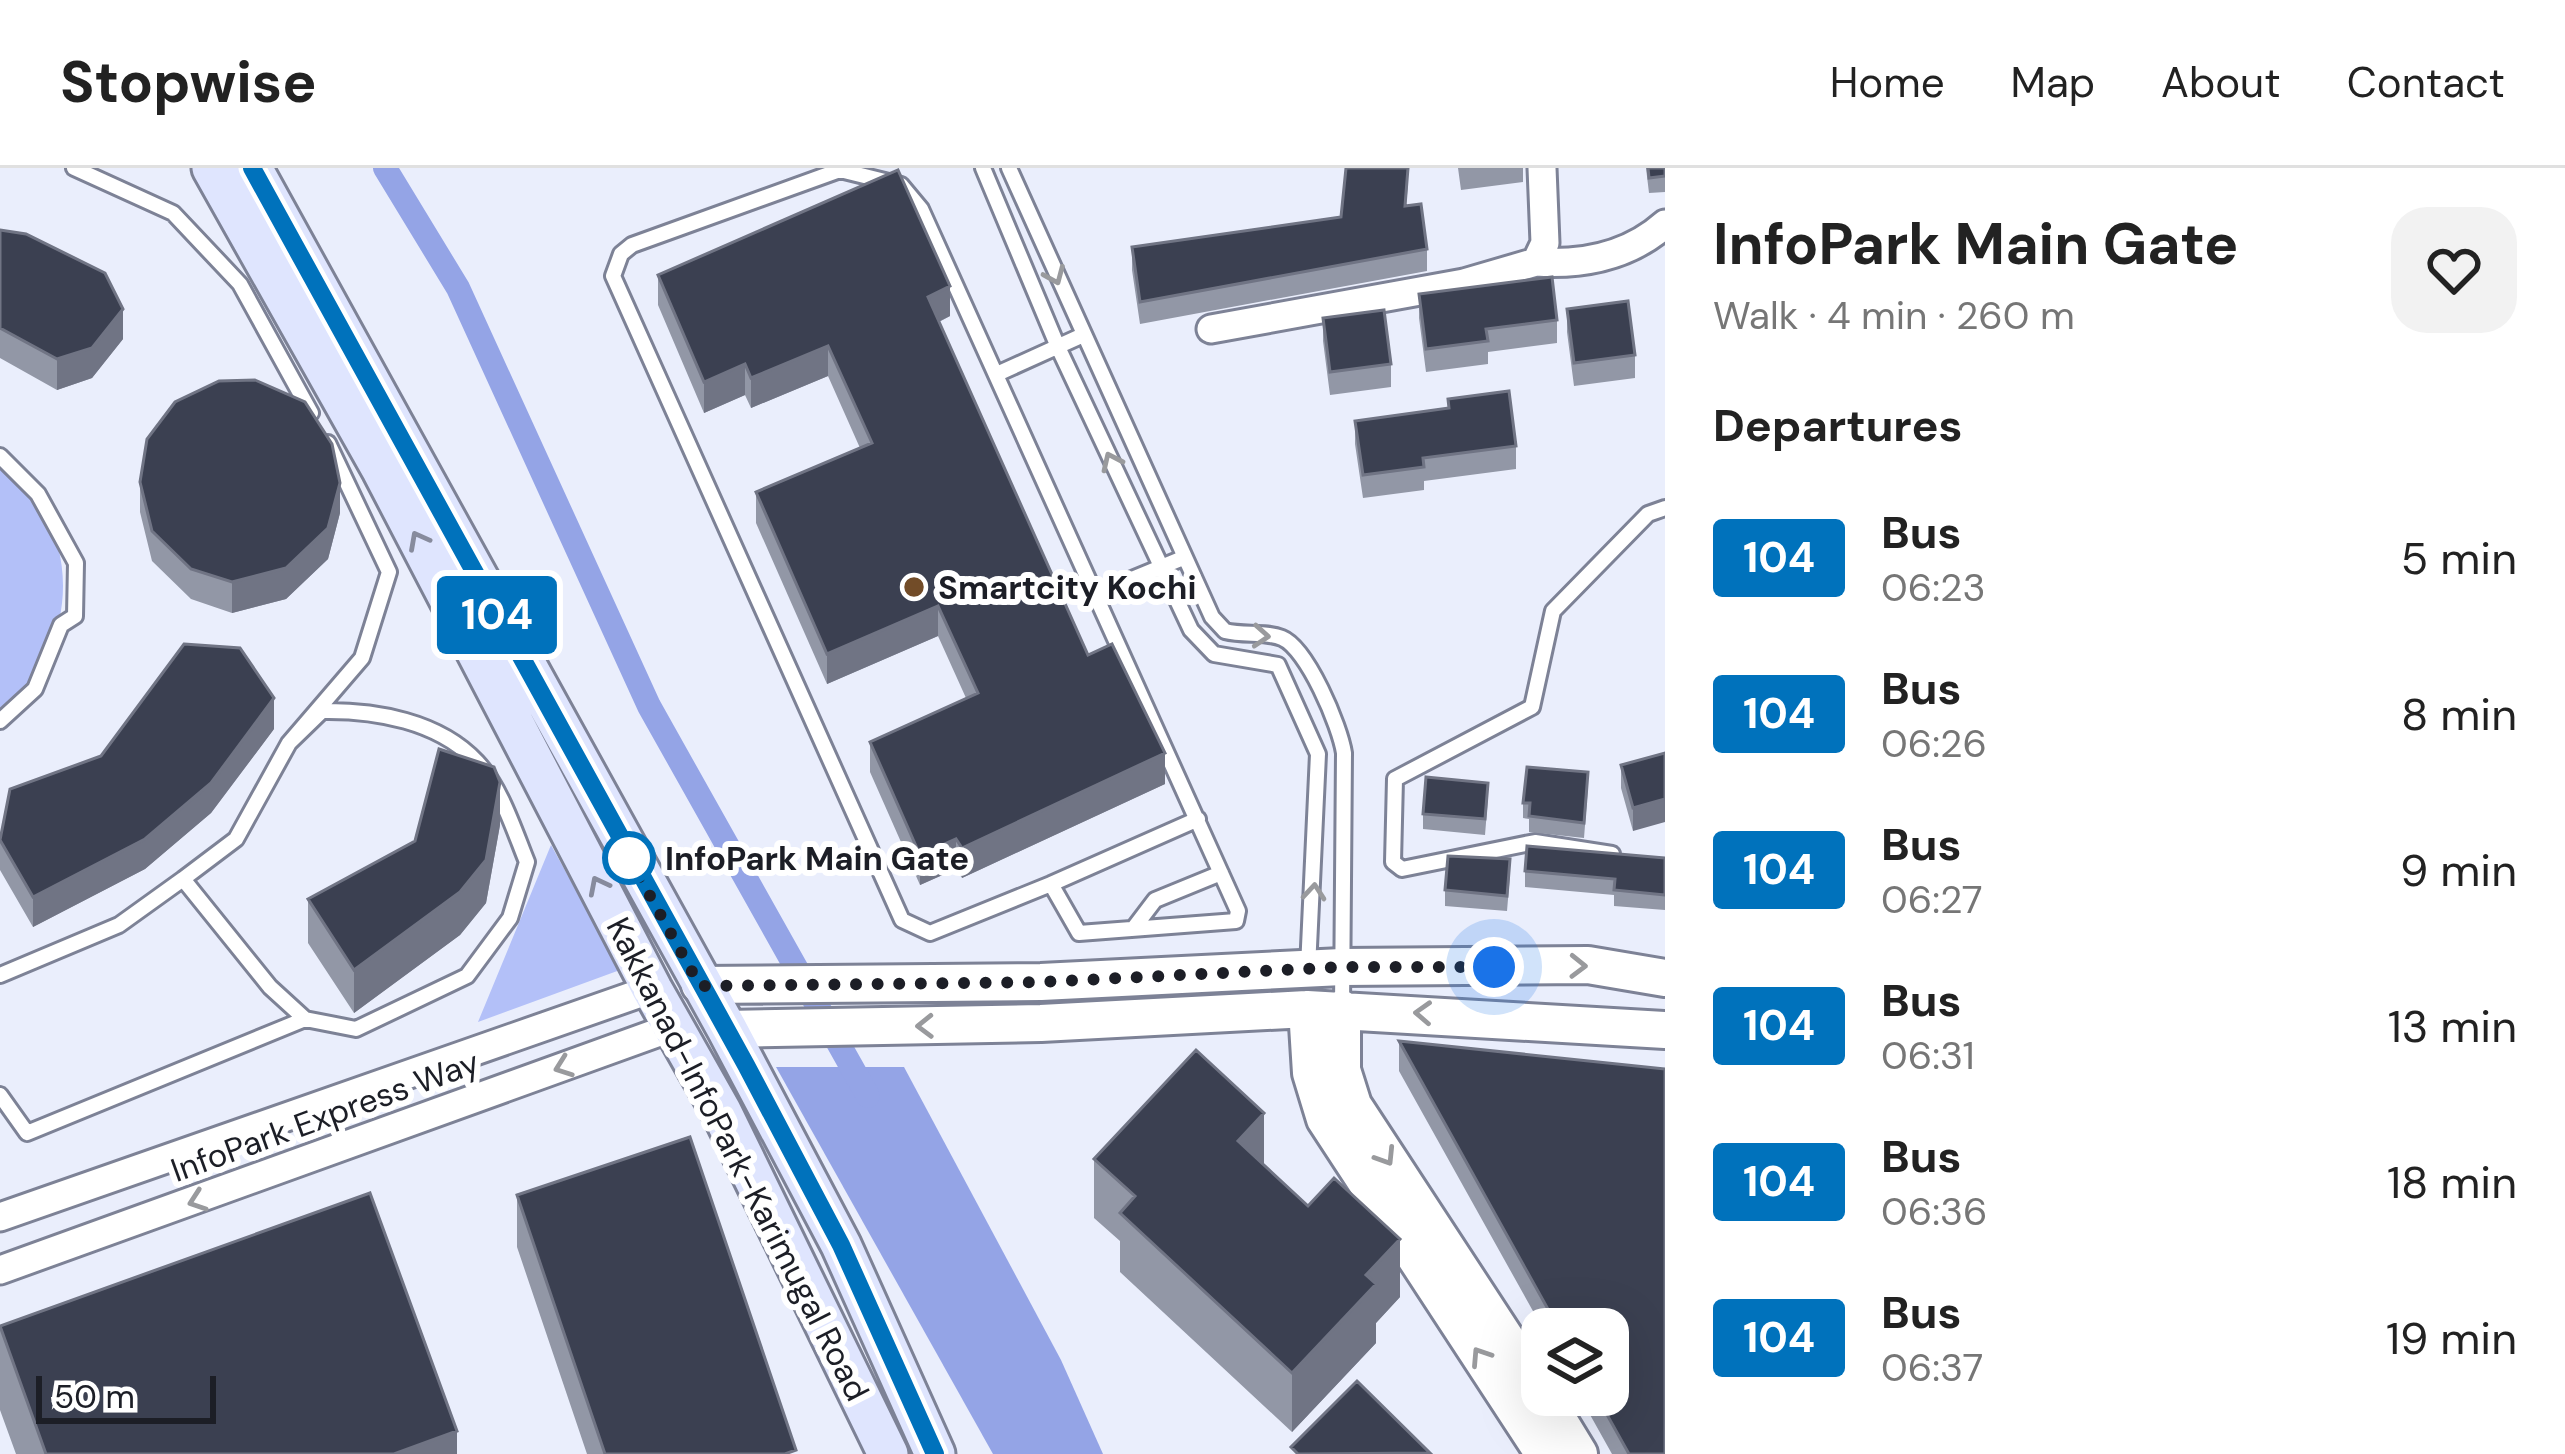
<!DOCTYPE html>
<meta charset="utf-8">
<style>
:root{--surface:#fff;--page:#f2f2f2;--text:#222;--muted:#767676;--line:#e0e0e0}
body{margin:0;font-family:"DM Sans",sans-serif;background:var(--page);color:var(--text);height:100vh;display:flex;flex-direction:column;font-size:45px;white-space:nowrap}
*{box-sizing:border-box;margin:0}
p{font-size:39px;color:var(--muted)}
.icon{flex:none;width:66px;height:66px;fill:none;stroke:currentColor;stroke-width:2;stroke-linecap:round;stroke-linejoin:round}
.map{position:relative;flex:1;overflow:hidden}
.drawer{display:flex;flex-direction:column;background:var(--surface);width:900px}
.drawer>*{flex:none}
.badge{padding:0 24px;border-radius:9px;font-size:42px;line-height:78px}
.tools{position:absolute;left:1521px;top:1140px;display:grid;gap:24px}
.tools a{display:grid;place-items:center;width:108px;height:108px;border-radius:24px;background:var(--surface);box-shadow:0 12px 48px #0002;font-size:60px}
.scale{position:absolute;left:36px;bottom:30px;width:180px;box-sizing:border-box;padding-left:12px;border:6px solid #1c1e26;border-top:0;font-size:33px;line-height:42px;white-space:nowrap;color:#1c1e26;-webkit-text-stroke:9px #fff;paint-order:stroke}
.you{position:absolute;width:60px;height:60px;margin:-30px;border:9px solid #fff;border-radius:50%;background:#1a73e8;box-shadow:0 0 0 18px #1a73e833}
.map>.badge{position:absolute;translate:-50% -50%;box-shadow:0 0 0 6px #fff}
h2{padding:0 48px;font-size:45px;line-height:108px}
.round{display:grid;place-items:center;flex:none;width:126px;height:126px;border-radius:36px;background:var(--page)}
.summary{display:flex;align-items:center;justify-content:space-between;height:204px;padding:0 48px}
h1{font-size:57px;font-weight:700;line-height:90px}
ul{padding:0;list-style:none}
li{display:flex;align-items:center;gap:36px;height:156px;padding:0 48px}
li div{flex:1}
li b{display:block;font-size:45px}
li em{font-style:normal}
li .badge{min-width:132px;font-weight:700;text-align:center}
header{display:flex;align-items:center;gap:72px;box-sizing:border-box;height:168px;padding:0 60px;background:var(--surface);border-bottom:3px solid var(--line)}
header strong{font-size:57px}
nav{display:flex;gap:66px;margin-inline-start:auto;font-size:42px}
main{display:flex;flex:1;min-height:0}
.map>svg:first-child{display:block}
.green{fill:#b3c0f8}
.water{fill:#94a4e6}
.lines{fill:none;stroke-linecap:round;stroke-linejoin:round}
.canal{stroke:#94a4e6;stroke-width:24}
.service-casing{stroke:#7d8296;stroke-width:20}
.minor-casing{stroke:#7d8296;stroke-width:33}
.tertiary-casing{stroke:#7d8296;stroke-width:42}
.secondary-casing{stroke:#7d8296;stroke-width:45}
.service{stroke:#fff;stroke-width:14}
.minor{stroke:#fff;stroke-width:27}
.tertiary{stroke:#fff;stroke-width:36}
.secondary{stroke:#dfe5fe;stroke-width:39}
.wall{fill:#9297a6}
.shaded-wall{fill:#707484}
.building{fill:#3b4051;stroke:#707484;stroke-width:3}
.oneway{stroke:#999a9d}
.oneway2{stroke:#878b9d}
.line-casing{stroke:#fff;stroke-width:27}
.line{stroke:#0072bc;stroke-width:18}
.walk{stroke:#1c1e26;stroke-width:12;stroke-dasharray:0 21.6}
.poi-dot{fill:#724c28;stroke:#fff;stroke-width:4.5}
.stop-dot{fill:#fff;stroke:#0072bc;stroke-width:6}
.labels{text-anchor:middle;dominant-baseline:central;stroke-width:12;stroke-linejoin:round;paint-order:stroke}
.poi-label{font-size:33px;font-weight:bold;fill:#1c1e26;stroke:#fff;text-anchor:start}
.stop-label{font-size:33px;font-weight:bold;fill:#1c1e26;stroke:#fff;text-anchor:start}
.street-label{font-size:33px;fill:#1c1e26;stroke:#fff}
</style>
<header>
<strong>Stopwise</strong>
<nav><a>Home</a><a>Map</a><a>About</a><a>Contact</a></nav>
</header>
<main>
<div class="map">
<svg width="1665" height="1286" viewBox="0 0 1665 1286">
<rect width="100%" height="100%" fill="#eaeefc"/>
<path class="green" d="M0,292C85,358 83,479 0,545Z
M551,677L620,802L478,854Z"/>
<path class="water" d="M776,899H904L1061,1192L1103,1286H993Z"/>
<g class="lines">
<path class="canal" d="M385,0L458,120L649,538L868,928"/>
<defs>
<path id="service" d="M74,0L173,45L240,116L311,245
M983,0L1058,179L1191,462L1214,486L1278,497L1318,586L1308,800
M1009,0L1212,449L1225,463C1244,468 1265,463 1282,470C1307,480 1340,558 1344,585L1342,841
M840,2L901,17L921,41L1238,743L1236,753L1079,765L1051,716L930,765L902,752L613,108L621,86L632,77Z
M997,206L1081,168
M0,288L38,326L76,395L75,448L61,457L35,521L0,553
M1098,425L1183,390
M289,575L322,543C375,542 439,553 477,594C501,620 514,662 527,694L510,750L467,808L356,861L305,851L270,819L183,711L236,671L289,575L362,490L389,404L328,275
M1612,686L1535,674L1402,701L1393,694L1395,611L1532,539L1553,443L1648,346L1665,340
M1051,716L1198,651
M1133,761L1155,732L1221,705
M0,807L119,757L183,711
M0,927L27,965L305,851"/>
<path id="minor" d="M1536,94C1583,97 1629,88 1665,56
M1211,161L1464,115L1536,94L1545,75L1542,0
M0,1049L652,821
M0,1102L673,859"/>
<path id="tertiary" d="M700,817L1041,814L1342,799L1588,797L1665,810
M1307,841L1311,905L1325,951L1544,1286
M1342,841V902L1353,937L1542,1226
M727,861L1041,855L1307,841L1665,862
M1543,1227L1579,1286"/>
<path id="secondary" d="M212,0L382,302L652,821L721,943L888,1286
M252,0L727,861L841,1077L935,1286"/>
</defs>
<use href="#service" class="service-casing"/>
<use href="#minor" class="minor-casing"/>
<use href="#tertiary" class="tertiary-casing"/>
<use href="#secondary" class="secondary-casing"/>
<use href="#service" class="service"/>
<use href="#minor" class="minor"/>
<use href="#tertiary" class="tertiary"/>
<use href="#secondary" class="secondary"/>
</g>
<path class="wall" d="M1458,0H1523V14L1461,22Z
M1646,0H1665V24L1649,25Z
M1408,16L1406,38L1427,81V103L1140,156L1132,102V79L1341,49Z
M0,62L123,171L92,210L57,222L0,190Z
M658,107L950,148L939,154L1088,487L1165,616L962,710L956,701L920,717L870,604V574L966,530L938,468L827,516L756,355V324L860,280L828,208L751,240L745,227L704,245L658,137Z
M1419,126L1557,152V175L1488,184V196L1426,204L1419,150Z
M1567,141L1635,187V210L1574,218L1567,164Z
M1323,150L1391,196V219L1330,227L1323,173Z
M1448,231L1516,278V301L1424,313V322L1363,330L1355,276V253L1448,240Z
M140,314L340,345L328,391L286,431L232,445L191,431L152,393L140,344Z
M274,561L211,645L145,701L33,759L0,702V670Z
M1665,585L1633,663L1621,620V597Z
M1588,619L1584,670L1529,664V651L1523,650V635Z
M1488,630L1485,667L1423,661V646Z
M500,657L486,735L460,767L354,845L308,775V731Z
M1665,690V742L1614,738V727L1525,719V703Z
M1510,707L1507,743L1445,738V722Z
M1399,873L1665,901V1286H1612L1579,1227H1608V1161H1543L1399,903Z
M1094,991L1264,997L1400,1129L1376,1155V1175L1292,1264L1120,1104V1073L1094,1050Z
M517,1027L784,1286H587L517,1079Z
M0,1158L457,1286H16L0,1242Z"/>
<path class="shaded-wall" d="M950,118V148L928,159V129Z
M123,141V171L92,210L57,222V191Z
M828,178V208L751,240V210Z
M745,196V227L704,245V214Z
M340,315V345L328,391L286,431L232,445V414Z
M938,438V468L827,516V486Z
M274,530V561L211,645L145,701L33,759V729Z
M1165,585V616L962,710V680Z
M500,614V657L486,735L460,767L354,845V802Z
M1665,631V654L1633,663V640Z
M956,671V701L920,717V687Z
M1264,945V1004L1238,973Z
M1400,1071V1129L1376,1155V1175L1292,1264V1205L1366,1107Z
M457,1263V1286H394Z"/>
<path class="building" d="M1346,0H1408L1405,38L1421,36L1427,81L1140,134L1132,79L1341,49Z
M1648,0H1665V8L1649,10Z
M898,2L950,118L928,129L1088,487L1112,476L1165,585L962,680L956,671L920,687L870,574L978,525L938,438L827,486L756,324L872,275L828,178L751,210L745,196L704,214L658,107Z
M0,62L26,66L105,105L123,141L92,180L57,191L0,160Z
M1552,109L1557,152L1486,161L1488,173L1426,181L1419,126Z
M1628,133L1635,187L1574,195L1567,141Z
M1384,142L1391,196L1330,204L1323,150Z
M255,212L305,234L332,276L340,315L328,360L286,400L232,414L191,401L152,363L140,314L147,271L175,234L219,213Z
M1509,223L1516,278L1423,290L1424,299L1363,307L1355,253L1449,240L1448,231Z
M184,476L240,480L274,530L211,615L145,671L33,729L0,672L10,621L101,588Z
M439,581L494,599L500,614L486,692L460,724L354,802L308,731L415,673Z
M1665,585V631L1633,640L1621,597Z
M1527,599L1588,604L1584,655L1529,648L1530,635H1523Z
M1426,609L1488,615L1485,651L1423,646Z
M1527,678L1665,690V727L1614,722L1615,711L1525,703Z
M1448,688L1510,691L1507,728L1445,722Z
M1399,873L1665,901V1286H1629L1596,1227H1608V1161H1559Z
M1196,882L1264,945L1238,973L1308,1038L1334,1010L1400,1071L1366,1107L1376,1116L1292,1205L1120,1045L1135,1028L1094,991Z
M690,969L796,1282L785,1286H605L517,1027Z
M370,1025L457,1263L394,1286H46L0,1158Z
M1357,1213L1430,1285L1298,1286L1291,1279Z"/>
<defs><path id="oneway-chevron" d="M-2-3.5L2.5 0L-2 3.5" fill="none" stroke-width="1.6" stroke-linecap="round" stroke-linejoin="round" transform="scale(3)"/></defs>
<g class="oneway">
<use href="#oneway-chevron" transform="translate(1055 108) rotate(67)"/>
<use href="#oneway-chevron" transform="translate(1111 293) rotate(-115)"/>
<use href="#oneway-chevron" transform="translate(1261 468) rotate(4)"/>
<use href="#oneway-chevron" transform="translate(1314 724) rotate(-85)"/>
<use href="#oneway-chevron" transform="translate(1578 798) rotate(1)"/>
<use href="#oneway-chevron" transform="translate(1423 845) rotate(-177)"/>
<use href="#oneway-chevron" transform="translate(925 858) rotate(179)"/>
<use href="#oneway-chevron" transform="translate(563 899) rotate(160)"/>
<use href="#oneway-chevron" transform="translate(1386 989) rotate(58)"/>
<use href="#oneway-chevron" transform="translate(197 1033) rotate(161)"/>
<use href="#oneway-chevron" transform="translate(1480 1188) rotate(-123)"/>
</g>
<g class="oneway2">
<use href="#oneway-chevron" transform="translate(418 372) rotate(-118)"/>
<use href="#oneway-chevron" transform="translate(598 717) rotate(-117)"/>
</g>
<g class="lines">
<defs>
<path id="line" d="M252,0L746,897L841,1077L935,1286"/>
</defs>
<use href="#line" class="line-casing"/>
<use href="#line" class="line"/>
<path class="walk" d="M629,690L700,818L1042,814L1342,799H1494"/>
</g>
<circle class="poi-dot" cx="914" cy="419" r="12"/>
<circle class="stop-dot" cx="629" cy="690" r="24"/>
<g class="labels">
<g class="poi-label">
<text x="938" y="419">Smartcity Kochi</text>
</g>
<g class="stop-label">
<text x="665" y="690">InfoPark Main Gate</text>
</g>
<g class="street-label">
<text transform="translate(325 948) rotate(-20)">InfoPark Express Way</text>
<text transform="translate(738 991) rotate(63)">Kakkanad-InfoPark-Karimugal Road</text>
</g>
</g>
</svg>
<div class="tools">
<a><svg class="icon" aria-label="layers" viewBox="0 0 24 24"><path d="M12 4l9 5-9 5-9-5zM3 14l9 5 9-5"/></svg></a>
</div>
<div class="scale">50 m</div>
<div class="you" style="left:1494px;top:799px"></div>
<b class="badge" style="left:497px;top:447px;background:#0072bc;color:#fff">104</b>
</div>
<section class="drawer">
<div class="summary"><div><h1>InfoPark Main Gate</h1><p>Walk · 4 min · 260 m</p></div><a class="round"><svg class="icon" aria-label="heart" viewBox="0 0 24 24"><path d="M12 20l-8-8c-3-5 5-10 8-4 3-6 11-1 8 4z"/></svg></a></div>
<h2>Departures</h2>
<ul>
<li><span class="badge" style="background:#0072bc;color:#fff">104</span><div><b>Bus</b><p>06:23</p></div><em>5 min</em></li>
<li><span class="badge" style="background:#0072bc;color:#fff">104</span><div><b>Bus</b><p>06:26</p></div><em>8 min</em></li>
<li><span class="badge" style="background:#0072bc;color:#fff">104</span><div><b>Bus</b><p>06:27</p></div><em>9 min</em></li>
<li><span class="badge" style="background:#0072bc;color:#fff">104</span><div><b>Bus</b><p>06:31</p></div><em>13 min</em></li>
<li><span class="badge" style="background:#0072bc;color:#fff">104</span><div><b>Bus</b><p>06:36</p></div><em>18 min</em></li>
<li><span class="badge" style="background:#0072bc;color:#fff">104</span><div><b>Bus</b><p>06:37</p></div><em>19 min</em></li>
</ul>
</section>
</main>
